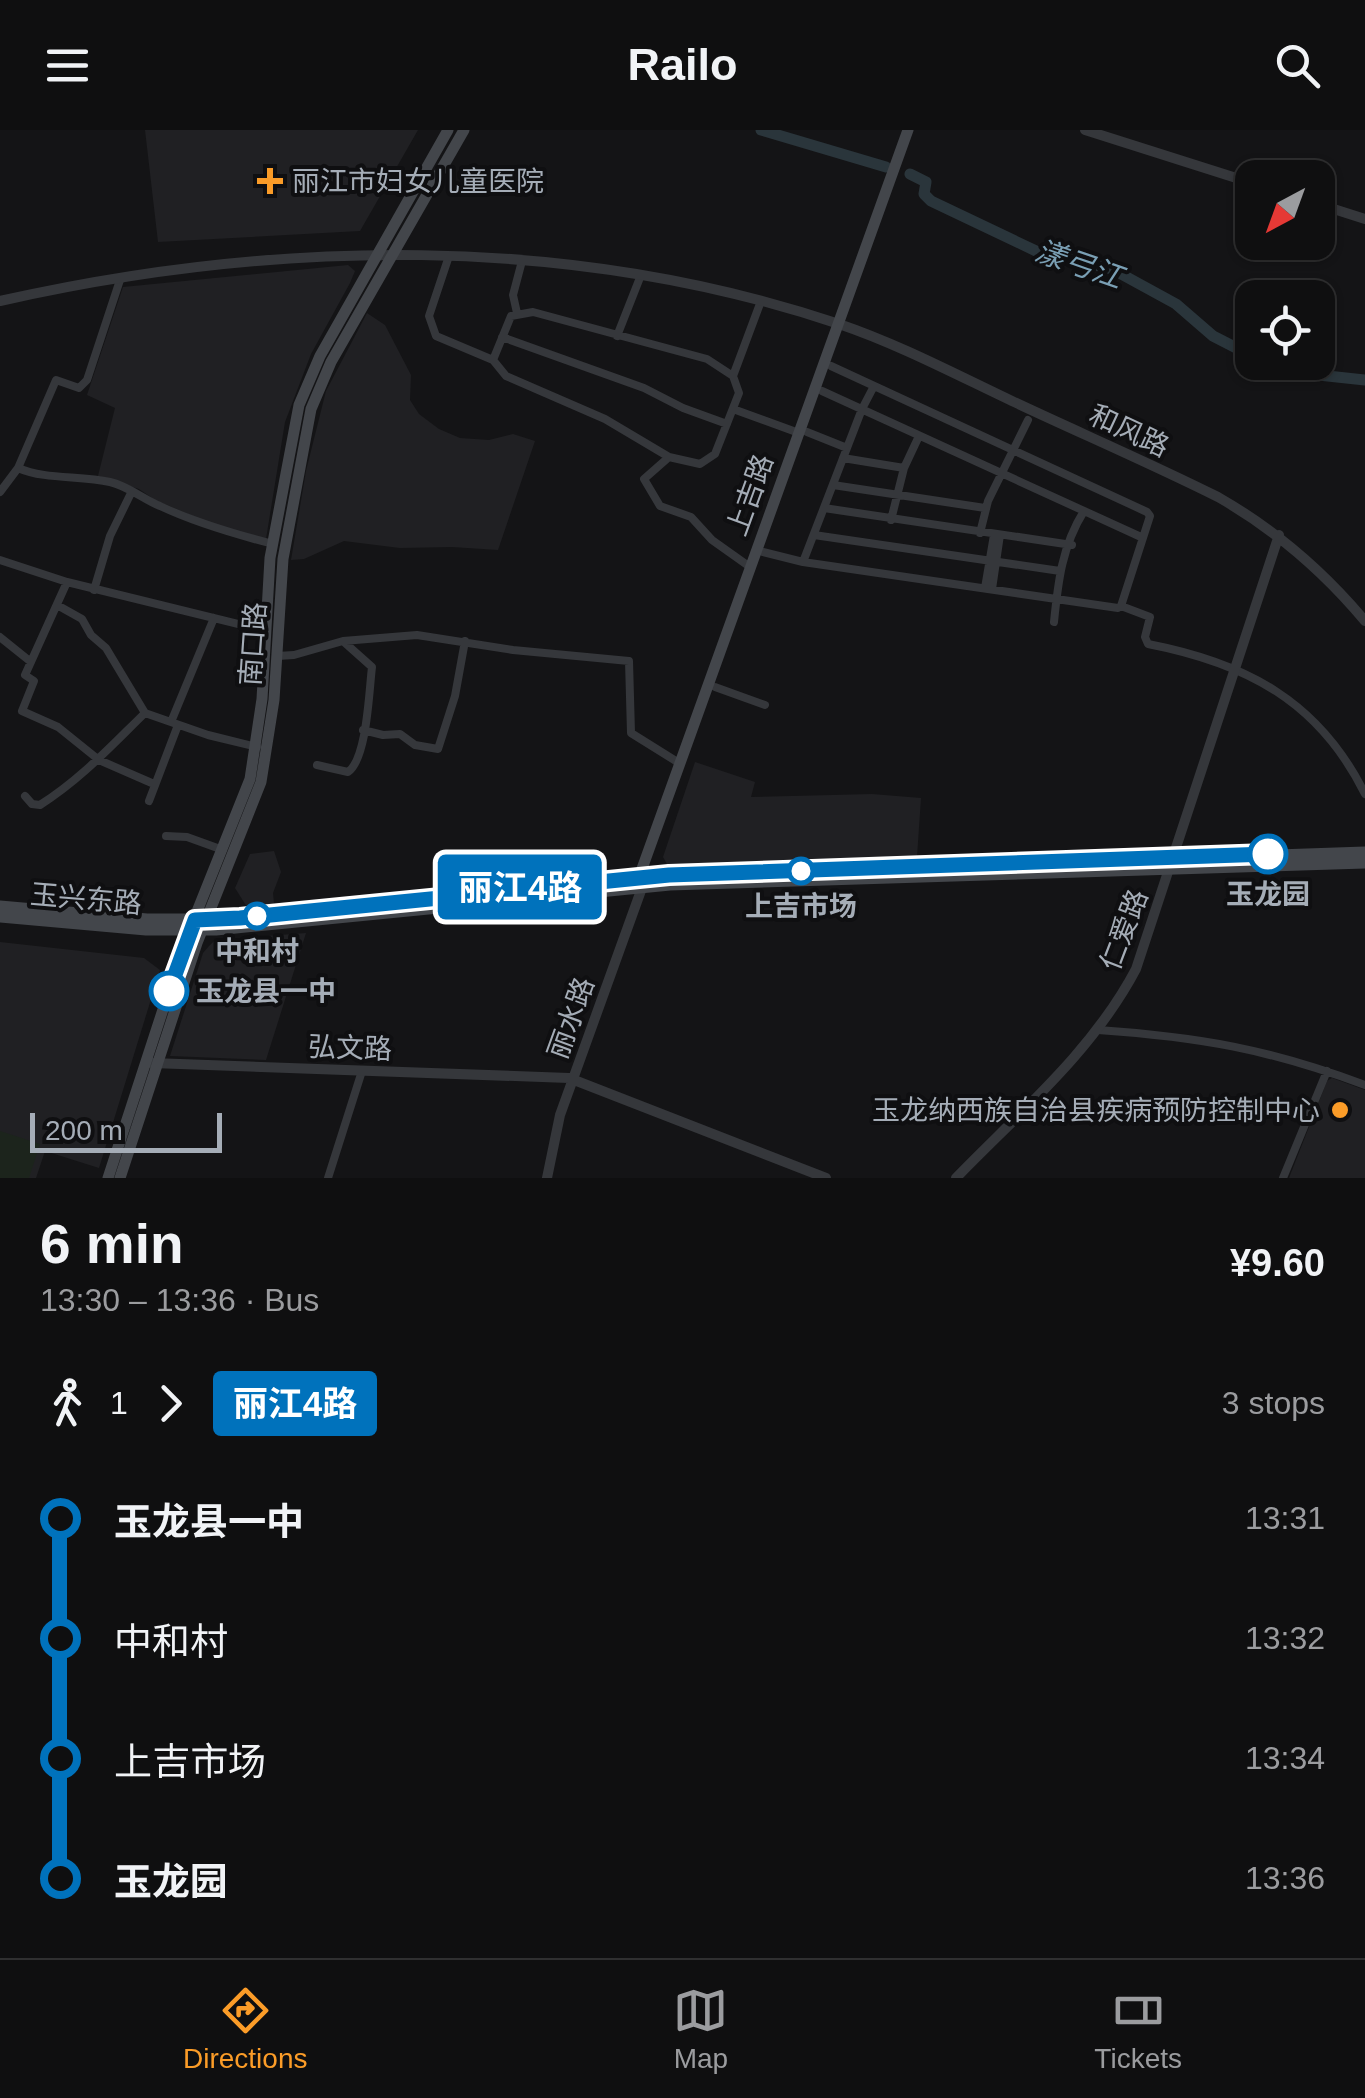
<!DOCTYPE html>
<meta charset="utf-8">
<style>
:root{--surface:#0f0f10;--page:#181819;--text:#f1f3f6;--muted:#9b9c9f;--line:#2f2f30;--accent:#fb9c28}
body{margin:0;font-family:Arial,"Noto Sans SC",sans-serif;background:var(--page);color:var(--text);height:100vh;display:flex;flex-direction:column;font-size:38px;white-space:nowrap}
*{box-sizing:border-box;margin:0}
p{font-size:32px;color:var(--muted)}
.icon{flex:none;width:55px;height:55px;fill:none;stroke:currentColor;stroke-width:2;stroke-linecap:round;stroke-linejoin:round}
.map{position:relative;height:1048px;overflow:hidden}
.details{display:flex;flex-direction:column;background:var(--surface);flex:1}
.details>*{flex:none}
.badge{padding:0 20px;border-radius:8px;font-size:35px;line-height:65px}
.needle{width:65px;rotate:221deg}
.buttons{position:absolute;left:1235px;top:30px;display:grid;gap:20px}
.buttons a{display:grid;place-items:center;width:100px;height:100px;border-radius:20px;background:var(--surface);box-shadow:0 2px 8px #0004,0 0 0 2px var(--line);font-size:50px}
.scale{position:absolute;left:30px;bottom:25px;width:192px;box-sizing:border-box;padding-left:10px;border:5px solid #a5adb7;border-top:0;font-size:28px;line-height:35px;white-space:nowrap;color:#a5adb7;-webkit-text-stroke:8px #0f0f11;paint-order:stroke}
.map>.badge{position:absolute;translate:-50% -50%;box-shadow:0 0 0 5px #fff}
.legs{display:flex;align-items:center;gap:15px;height:110px;padding:0 40px;font-size:32px}
.legs p{margin-inline-start:auto}
.summary{display:flex;align-items:center;justify-content:space-between;height:170px;padding:0 40px}
h1{font-size:55px;font-weight:600;line-height:75px}
ul{padding:0 40px;list-style:none}
li{display:flex;align-items:center;gap:35px;height:120px;font-size:38px}
li i{display:grid;place-items:center;width:15px;height:100%;margin:0 12px;background:currentColor}
li i::after{content:'';width:25px;height:25px;margin:-12px;border:8px solid;border-radius:50%;background:var(--surface)}
li p{margin-inline-start:auto}
li:first-child i{background:linear-gradient(#0000 50%,currentColor 0)}
li:last-child i{background:linear-gradient(currentColor 50%,#0000 0)}
header{display:flex;justify-content:space-between;align-items:center;height:130px;padding:0 40px;background:var(--surface);font-size:45px;font-weight:600}
.tab-bar{display:flex;justify-content:space-around;align-items:center;height:140px;border-top:2px solid var(--line);background:var(--surface);font-size:28px;color:var(--muted)}
.tab-bar a{display:grid;justify-items:center;gap:5px}
.tab-bar .selected{color:var(--accent)}
.map>svg:first-child{display:block}
.built{fill:#202023}
.green{fill:#1c241c}
.lines{fill:none;stroke-linecap:round;stroke-linejoin:round}
.river{stroke:#2a353b;stroke-width:11}
.minor{stroke:#35373b;stroke-width:8}
.tertiary{stroke:#35373b;stroke-width:10}
.secondary{stroke:#43464b;stroke-width:11}
.line-1-casing{stroke:#fff;stroke-width:22}
.line-1{stroke:#0072bc;stroke-width:15}
.poi-dot{fill:#fb9c28;stroke:#0f0f11;stroke-width:4}
.stop-1-dot{fill:#fff;stroke:#0072bc;stroke-width:5}
.labels{text-anchor:middle;dominant-baseline:central;stroke-width:8;stroke-linejoin:round;paint-order:stroke}
.poi-label{font-size:28px;fill:#a5adb7;stroke:#0f0f11;text-anchor:start}
.street-label{font-size:28px;fill:#a5adb7;stroke:#0f0f11}
.stop-label{font-size:28px;font-weight:bold;fill:#a5adb7;stroke:#0f0f11}
.water-label{font-size:30px;font-style:italic;fill:#7a9fb4;stroke:#0f0f11}
</style>
<header><svg class="icon" aria-label="menu" viewBox="0 0 24 24"><path d="M4 6h16M4 12h16M4 18h16"/></svg>Railo<svg class="icon" aria-label="search" viewBox="0 0 24 24"><circle cx="10" cy="10" r="6"/><path d="M15 15l6 6"/></svg></header>
<div class="map">
<svg width="1365" height="1048" viewBox="0 0 1365 1048">
<rect width="100%" height="100%" fill="#141416"/>
<path class="built" d="M145,0H418L360,101L158,112Z
M348,135L355,141L350,153L311,224L285,292L266,409L224,399L155,370L139,359L98,346L115,278L87,265L123,157Z
M367,183L385,195L411,245L410,270L419,284L439,299L460,308L489,310L513,304L535,311L498,420L452,417L400,418L344,411L304,429L291,430L306,341L326,261Z
M695,632L755,652L751,667L872,664L921,668L917,727L668,736L663,727Z
M274,721L281,742L273,763L274,774L247,777L235,758L250,724Z
M306,803L266,930L170,926L203,823L209,816L215,810Z
M0,812L144,828L160,840L99,1038L45,1021L36,1048H0Z
M1332,948L1365,960V1048H1289L1327,951Z"/>
<path class="green" d="M0,1001L40,1014L29,1048H0Z"/>
<g class="lines">
<path class="river" d="M761,0L886,37
M910,44L926,52L924,64L931,71L1036,121L1112,139L1176,174L1213,206L1252,226
M1269,232L1309,244L1365,250"/>
<path class="minor" d="M449,126L429,186L436,206L493,230L506,246L605,289L669,327L700,334L715,324L739,263L733,246L707,229L533,182L511,186L493,230
M517,183L513,165L522,131
M617,206L641,145
M502,207L644,258L683,278L727,294
M733,246L761,171
M822,261L1141,407
M733,279L799,303
M807,302L847,318
M669,327L644,349L660,376L691,387L712,410L750,437
M843,328L904,338
M18,338C46,350 80,345 110,352C128,356 143,369 160,376C196,393 234,404 273,414
M833,355L985,378
M0,362L18,338L56,250L79,258L87,250L121,147
M824,378L1072,415
M891,390L904,338L919,306
M980,403L988,371L1028,290
M814,405L1060,441
M763,422L803,432L1118,478L1121,476L1150,386L1147,382L831,236
M0,430L67,452
M803,432L862,279L874,256
M985,458L994,405
M992,459L1000,405
M94,460L110,406L132,361
M1121,476L1150,487L1145,507L1148,514C1246,533 1319,571 1365,664
M1054,492C1058,452 1062,416 1084,381
M0,507L31,532
M277,526L294,525L343,511L417,505L513,520L629,531L631,603L679,633
M715,557L765,575
M145,583L208,605L257,617
M171,592L214,488
M363,600L383,605L400,604L415,615L438,619L455,566L465,511
M317,635L348,642C367,629 369,561 372,537L344,512
M154,654L99,630L58,597L22,581L34,551L25,545L67,452L267,501
M25,666L32,674L40,675C81,649 111,616 145,583L106,518L91,505L82,489L57,475
M149,671L178,595
M166,706L187,707L223,720
M1098,900C1200,907 1268,919 1365,955
M328,1048L362,941
M1283,1048L1327,941"/>
<path class="tertiary" d="M1085,0L1252,53
M1318,74L1365,89
M0,171C275,109 568,103 839,194C898,214 955,244 1012,271C1080,303 1150,333 1218,367C1274,399 1324,442 1365,491
M152,933L569,948L826,1048
M547,1048L560,985L643,755
M956,1048C1019,983 1093,921 1136,839L1279,405"/>
<path class="secondary" d="M639,747L908,0
M0,776L147,789H216L669,745L1365,722
M0,787L146,800H216L670,755L1365,733
M108,1048L186,809L250,649L262,569L270,428L299,275L320,226L448,0
M120,1048L197,813L261,652L274,570L283,429L311,279L331,232L464,0"/>
</g>
<g class="lines">
<defs>
<path id="line-1" d="M169,861L195,790L240,788L669,745L1268,724"/>
</defs>
<use href="#line-1" class="line-1-casing"/>
<use href="#line-1" class="line-1"/>
</g>
<g class="poi-dot">
<path d="M265 36h10v10h10v10h-10v10h-10v-10h-10v-10h10z"/>
<circle cx="1340" cy="980" r="10"/>
</g>
<g class="stop-1-dot">
<circle cx="1268" cy="724" r="18"/>
<circle cx="801" cy="741" r="12"/>
<circle cx="257" cy="786" r="12"/>
<circle cx="169" cy="861" r="18"/>
</g>
<g class="labels">
<g class="poi-label">
<text x="292" y="51">丽江市妇女儿童医院</text>
<text x="1320" y="980" text-anchor="end">玉龙纳西族自治县疾病预防控制中心</text>
</g>
<g class="street-label">
<text transform="translate(1129 301) rotate(25)">和风路</text>
<text transform="translate(750 365) rotate(-70)">上吉路</text>
<text transform="translate(253 514) rotate(-86)">南口路</text>
<text transform="translate(86 769) rotate(5)">玉兴东路</text>
<text transform="translate(1124 800) rotate(-69)">仁爱路</text>
<text transform="translate(571 888) rotate(-70)">丽水路</text>
<text transform="translate(350 918) rotate(2)">弘文路</text>
</g>
<g class="stop-label">
<text x="1268" y="764">玉龙园</text>
<text x="801" y="776">上吉市场</text>
<text x="257" y="821">中和村</text>
<text x="196" y="861" text-anchor="start">玉龙县一中</text>
</g>
<g class="water-label">
<text transform="translate(1079 134) rotate(19)">漾弓江</text>
</g>
</g>
</svg>
<div class="buttons">
<a><svg class="needle" viewBox="-14 -14 28 28"><path d="M0-13l5 13h-10z" fill="#e53935"/><path d="M0 13l5-13h-10z" fill="#9b9c9f"/></svg></a>
<a><svg class="icon" aria-label="locate" viewBox="0 0 24 24"><circle cx="12" cy="12" r="6"/><path d="M12 2v4M12 18v4M2 12h4M18 12h4"/></svg></a>
</div>
<div class="scale">200 m</div>
<b class="badge" style="left:520px;top:757px;background:#0072bc;color:#fff">丽江4路</b>
</div>
<section class="details">
<div class="summary"><div><h1>6 min</h1><p>13:30 – 13:36 · Bus</p></div><b>¥9.60</b></div>
<div class="legs"><svg class="icon" aria-label="walk" viewBox="0 0 24 24"><circle cx="13" cy="4" r="2"/><path d="M13 8l-2 6 4 7M11 14l-3 7M7 12l3-4h3l4 4"/></svg>1<svg class="icon" aria-label="forward" viewBox="0 0 24 24"><path d="M9 5l7 7-7 7"/></svg><b class="badge" style="background:#0072bc;color:#fff">丽江4路</b><p>3 stops</p></div>
<ul>
<li><i style="color:#0072bc"></i><b>玉龙县一中</b><p>13:31</p></li>
<li><i style="color:#0072bc"></i><span>中和村</span><p>13:32</p></li>
<li><i style="color:#0072bc"></i><span>上吉市场</span><p>13:34</p></li>
<li><i style="color:#0072bc"></i><b>玉龙园</b><p>13:36</p></li>
</ul>
</section>
<nav class="tab-bar">
<a class="selected"><svg class="icon" aria-label="directions" viewBox="0 0 24 24"><path d="M12 3l9 9-9 9-9-9zM9 14v-3h6M13 9l2 2-2 2"/></svg>Directions</a>
<a><svg class="icon" aria-label="map" viewBox="0 0 24 24"><path d="M3 6l6-2 6 2 6-2v14l-6 2-6-2-6 2zM9 4v14M15 6v14"/></svg>Map</a>
<a><svg class="icon" aria-label="tickets" viewBox="0 0 24 24"><path d="M3 7h18v10H3zM15 7v10"/></svg>Tickets</a>
</nav>
